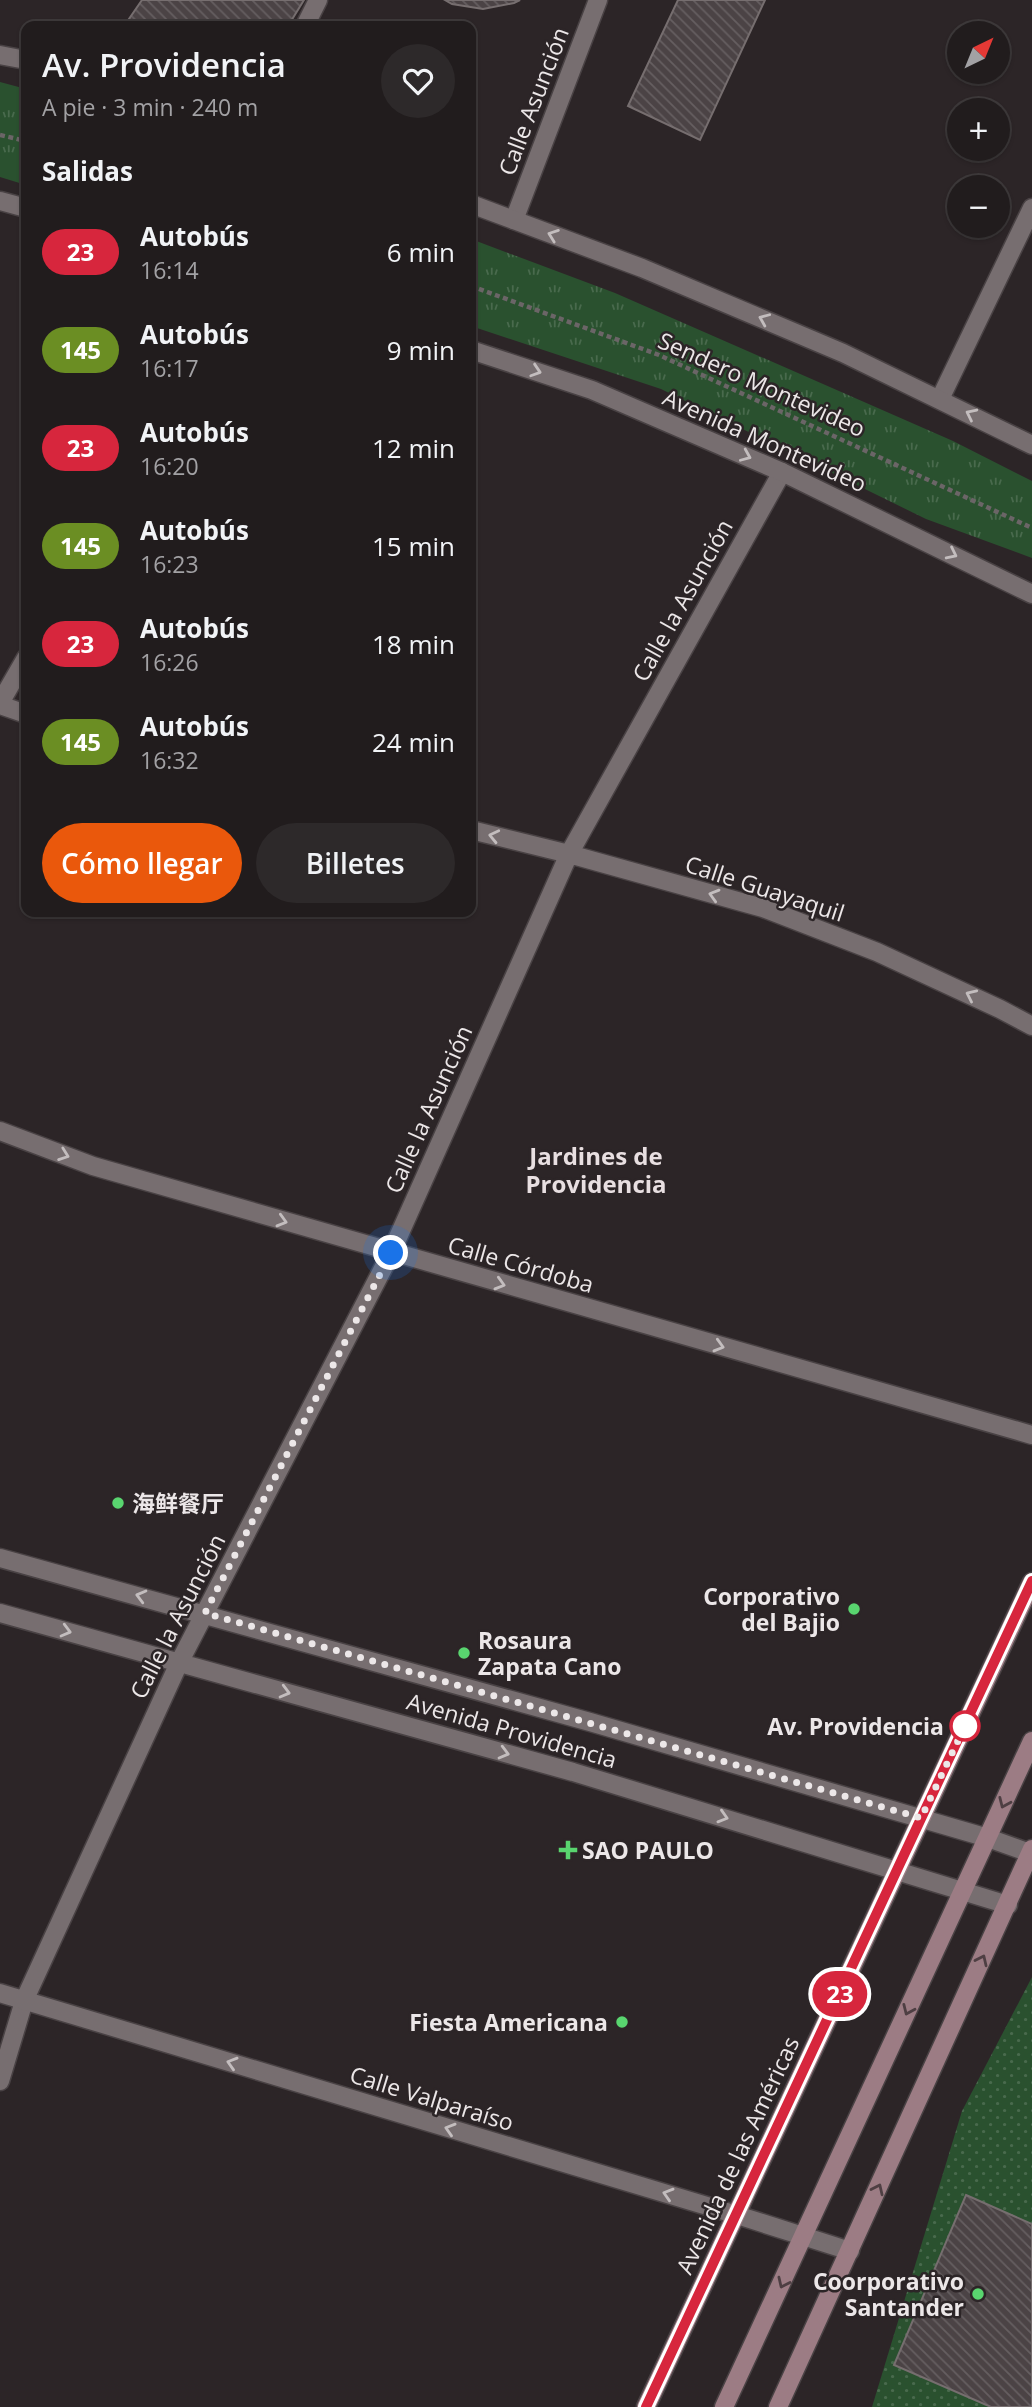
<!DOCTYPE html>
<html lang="es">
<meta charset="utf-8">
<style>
:root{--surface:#211c1d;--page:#2d292a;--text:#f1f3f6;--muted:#a2a1a4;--line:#3e3a3b;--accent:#ea580c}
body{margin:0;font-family:"Open Sans","Noto Sans SC",sans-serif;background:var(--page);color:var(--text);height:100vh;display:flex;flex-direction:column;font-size:26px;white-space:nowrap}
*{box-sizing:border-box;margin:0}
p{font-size:23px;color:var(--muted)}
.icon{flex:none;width:38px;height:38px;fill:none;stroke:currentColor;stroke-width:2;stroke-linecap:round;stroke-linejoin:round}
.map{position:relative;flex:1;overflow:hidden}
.side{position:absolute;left:21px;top:21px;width:455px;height:896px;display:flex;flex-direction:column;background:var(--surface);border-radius:14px;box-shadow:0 2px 5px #0004,0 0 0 2px var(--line)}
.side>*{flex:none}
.badge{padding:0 14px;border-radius:23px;font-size:24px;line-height:46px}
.needle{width:46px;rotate:43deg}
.fabs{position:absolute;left:947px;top:21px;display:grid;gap:14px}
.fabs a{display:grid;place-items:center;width:63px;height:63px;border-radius:50%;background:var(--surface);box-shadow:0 2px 5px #0004,0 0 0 2px var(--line);font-size:35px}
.you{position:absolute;width:35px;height:35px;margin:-18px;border:5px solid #fff;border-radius:50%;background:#1a73e8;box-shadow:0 0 0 10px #1a73e833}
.map>.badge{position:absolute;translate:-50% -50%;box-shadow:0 0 0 4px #fff}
h2{padding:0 21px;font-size:26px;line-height:63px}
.round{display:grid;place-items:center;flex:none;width:74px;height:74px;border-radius:37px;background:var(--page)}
.overview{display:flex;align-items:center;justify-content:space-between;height:119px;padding:0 21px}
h1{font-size:33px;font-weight:600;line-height:52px}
.action{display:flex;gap:14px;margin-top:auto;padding:14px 21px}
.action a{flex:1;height:80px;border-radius:42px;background:var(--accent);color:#fff;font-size:28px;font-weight:600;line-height:80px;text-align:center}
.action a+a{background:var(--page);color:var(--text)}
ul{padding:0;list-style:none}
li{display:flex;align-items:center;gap:21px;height:98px;padding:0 21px}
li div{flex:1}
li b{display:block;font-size:26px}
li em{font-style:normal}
li .badge{min-width:77px;font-weight:700;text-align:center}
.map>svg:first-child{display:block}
.grass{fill:url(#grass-dots)}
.park{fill:url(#park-tufts)}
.building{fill:url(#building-back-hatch);stroke:#766e6f;stroke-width:2}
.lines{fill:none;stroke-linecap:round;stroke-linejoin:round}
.service-casing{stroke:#494244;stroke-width:21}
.minor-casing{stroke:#494244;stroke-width:21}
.tertiary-casing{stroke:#494244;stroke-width:21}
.secondary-casing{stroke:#494244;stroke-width:21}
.path{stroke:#6b6567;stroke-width:4.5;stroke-dasharray:5 3.5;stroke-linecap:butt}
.service{stroke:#776e70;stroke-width:18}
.minor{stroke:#776e70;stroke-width:18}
.tertiary{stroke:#776e70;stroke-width:18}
.secondary{stroke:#9c7c84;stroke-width:18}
.oneway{stroke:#c3bdbe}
.oneway2{stroke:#4e3f43}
.line-casing{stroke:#fff;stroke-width:16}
.line{stroke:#d7263d;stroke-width:10}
.walk{stroke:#ece7e8;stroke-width:7;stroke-dasharray:0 12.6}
.poi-dot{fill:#59d56f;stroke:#2c2527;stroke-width:2.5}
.stop-dot{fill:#fff;stroke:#d7263d;stroke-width:3.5}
.labels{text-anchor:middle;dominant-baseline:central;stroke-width:5;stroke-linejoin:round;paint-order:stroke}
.street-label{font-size:23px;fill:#ece7e8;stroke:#2c2527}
.poi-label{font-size:23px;font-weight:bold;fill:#ece7e8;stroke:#2c2527;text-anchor:start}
.stop-label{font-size:23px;font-weight:bold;fill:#ece7e8;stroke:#2c2527;text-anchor:end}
.neighbourhood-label{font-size:24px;font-weight:bold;fill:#e8dfe1;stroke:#2c2527}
</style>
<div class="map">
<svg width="1032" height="2407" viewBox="0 0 1032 2407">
<defs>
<pattern id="grass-dots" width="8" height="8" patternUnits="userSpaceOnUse" patternTransform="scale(1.75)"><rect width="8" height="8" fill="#2a512f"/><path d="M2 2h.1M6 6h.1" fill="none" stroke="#496a4d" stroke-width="1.8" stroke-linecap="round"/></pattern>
<pattern id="park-tufts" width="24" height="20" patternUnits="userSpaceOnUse" patternTransform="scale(1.75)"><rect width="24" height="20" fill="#2a512f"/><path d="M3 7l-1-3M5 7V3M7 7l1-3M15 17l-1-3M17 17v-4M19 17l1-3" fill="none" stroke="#496a4d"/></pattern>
<pattern id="building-back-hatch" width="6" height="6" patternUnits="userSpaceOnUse" patternTransform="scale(1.75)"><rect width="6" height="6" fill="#4b4345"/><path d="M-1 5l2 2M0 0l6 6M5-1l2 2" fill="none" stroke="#655e60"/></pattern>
</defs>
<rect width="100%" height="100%" fill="#2c2527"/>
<path class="grass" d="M1032,1977V2407H872L962,2111Z"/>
<path class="park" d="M0,82L26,89V185L0,177Z
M471,239L615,293L953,441L1032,481V558L926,519L661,389L471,326Z"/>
<path class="building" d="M142,0H304L288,26H141L129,19Z
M445,0H520L514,3L483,9L452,4Z
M678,0H765L700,140L628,106Z
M966,2195L1032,2224V2407H991L894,2365Z"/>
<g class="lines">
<defs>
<path id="service" d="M305,26L318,0
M940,399L1032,208
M0,2081L24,2001"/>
<path id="minor" d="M514,220L598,0
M0,703L26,658
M0,705L26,714
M471,830L569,854L763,908L877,952L1000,1009L1032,1026
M0,1131L93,1166L1032,1435
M0,1558L590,1722L988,1838L1030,1853
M0,1613L573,1772L1008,1905
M0,1993L737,2215L850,2251
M24,2001L179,1663L391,1253L569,854L782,472"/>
<path id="tertiary" d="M0,55L26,60
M0,201L26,208
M471,204L642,268L843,353L1032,445
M471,350L592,390L782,472L1032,594"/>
<path id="secondary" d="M646,2407L1032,1582
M724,2407L1032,1741
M778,2407L1032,1849"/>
</defs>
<use href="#service" class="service-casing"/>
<use href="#minor" class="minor-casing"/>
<use href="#tertiary" class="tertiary-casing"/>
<use href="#secondary" class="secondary-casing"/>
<path class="path" d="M0,135L26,141
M471,286L659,355L1032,528"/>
<use href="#service" class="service"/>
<use href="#minor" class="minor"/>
<use href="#tertiary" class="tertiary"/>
<use href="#secondary" class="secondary"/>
</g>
<defs><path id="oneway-chevron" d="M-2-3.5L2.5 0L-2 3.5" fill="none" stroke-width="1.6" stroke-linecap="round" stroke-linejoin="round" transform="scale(1.75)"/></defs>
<g class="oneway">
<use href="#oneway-chevron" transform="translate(553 235) rotate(-160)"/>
<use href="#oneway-chevron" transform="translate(764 319) rotate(-157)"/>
<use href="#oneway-chevron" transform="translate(536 371) rotate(18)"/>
<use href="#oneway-chevron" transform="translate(971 414) rotate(-154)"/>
<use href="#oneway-chevron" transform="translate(746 456) rotate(23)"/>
<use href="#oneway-chevron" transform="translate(952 554) rotate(26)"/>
<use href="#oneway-chevron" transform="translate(494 836) rotate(-167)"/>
<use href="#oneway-chevron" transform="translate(714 895) rotate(-164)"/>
<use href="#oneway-chevron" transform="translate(971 995) rotate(-155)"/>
<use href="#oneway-chevron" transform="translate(64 1155) rotate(20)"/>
<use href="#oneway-chevron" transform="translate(282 1221) rotate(16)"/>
<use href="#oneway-chevron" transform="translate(500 1284) rotate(16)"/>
<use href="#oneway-chevron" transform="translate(719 1346) rotate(16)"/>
<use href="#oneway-chevron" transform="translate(141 1596) rotate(-165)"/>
<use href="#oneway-chevron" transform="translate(66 1631) rotate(15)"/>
<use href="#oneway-chevron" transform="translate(285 1692) rotate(15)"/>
<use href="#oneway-chevron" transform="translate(504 1753) rotate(15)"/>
<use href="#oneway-chevron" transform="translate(723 1817) rotate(17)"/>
<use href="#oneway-chevron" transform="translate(232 2063) rotate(-163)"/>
<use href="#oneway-chevron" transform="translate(450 2129) rotate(-163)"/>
<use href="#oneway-chevron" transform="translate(668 2194) rotate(-163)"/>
</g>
<g class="oneway2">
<use href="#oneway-chevron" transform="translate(1004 1803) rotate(114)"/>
<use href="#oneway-chevron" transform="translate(982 1960) rotate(-65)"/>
<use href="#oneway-chevron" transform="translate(908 2010) rotate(114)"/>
<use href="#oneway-chevron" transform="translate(878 2189) rotate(-65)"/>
<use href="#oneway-chevron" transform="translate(783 2283) rotate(115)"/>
</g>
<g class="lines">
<defs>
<path id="line" d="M646,2407L1032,1581"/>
</defs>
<use href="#line" class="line-casing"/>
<use href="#line" class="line"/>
<path class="walk" d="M391,1253L205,1613L921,1818L966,1724L965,1726"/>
</g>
<g class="poi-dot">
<circle cx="118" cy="1503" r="7"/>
<circle cx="854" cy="1609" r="7"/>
<circle cx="464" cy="1653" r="7"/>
<path d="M564.5 1839.5h7v7h7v7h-7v7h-7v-7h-7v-7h7z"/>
<circle cx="622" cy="2022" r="7"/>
<circle cx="978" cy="2294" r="7"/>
</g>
<circle class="stop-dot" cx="965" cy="1726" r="14"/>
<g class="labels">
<g class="street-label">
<text transform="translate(533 101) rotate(-69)">Calle Asunción</text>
<text transform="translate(762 384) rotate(24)">Sendero Montevideo</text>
<text transform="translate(765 440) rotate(24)">Avenida Montevideo</text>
<text transform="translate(682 600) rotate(-61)">Calle la Asunción</text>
<text transform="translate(765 888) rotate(18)">Calle Guayaquil</text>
<text transform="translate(428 1109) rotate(-66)">Calle la Asunción</text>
<text transform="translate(521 1264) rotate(16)">Calle Córdoba</text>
<text transform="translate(177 1616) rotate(-63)">Calle la Asunción</text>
<text transform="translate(512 1730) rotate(16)">Avenida Providencia</text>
<text transform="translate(432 2098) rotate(17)">Calle Valparaíso</text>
<text transform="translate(737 2155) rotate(-65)">Avenida de las Américas</text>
</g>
<g class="poi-label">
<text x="132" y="1503">海鲜餐厅</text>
<text x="840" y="1596" text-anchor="end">Corporativo<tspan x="840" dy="26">del Bajio</tspan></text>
<text x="478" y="1640">Rosaura<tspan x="478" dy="26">Zapata Cano</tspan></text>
<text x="582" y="1850">SAO PAULO</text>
<text x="608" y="2022" text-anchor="end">Fiesta Americana</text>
<text x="964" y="2281" text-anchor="end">Coorporativo<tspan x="964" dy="26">Santander</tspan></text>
</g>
<g class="stop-label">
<text x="944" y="1726">Av. Providencia</text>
</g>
<g class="neighbourhood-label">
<text x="596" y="1155">Jardines de<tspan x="596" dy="28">Providencia</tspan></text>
</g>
</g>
</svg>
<div class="fabs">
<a><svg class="needle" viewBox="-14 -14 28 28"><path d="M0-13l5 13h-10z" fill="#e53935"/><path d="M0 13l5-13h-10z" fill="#a2a1a4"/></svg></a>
<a>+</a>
<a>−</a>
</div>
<div class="you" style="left:391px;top:1253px"></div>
<b class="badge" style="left:840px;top:1994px;background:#d7263d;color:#fff">23</b>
<section class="side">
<div class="overview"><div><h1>Av. Providencia</h1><p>A pie · 3 min · 240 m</p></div><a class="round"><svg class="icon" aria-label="heart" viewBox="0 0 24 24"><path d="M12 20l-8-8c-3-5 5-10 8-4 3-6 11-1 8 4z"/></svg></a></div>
<h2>Salidas</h2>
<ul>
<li><span class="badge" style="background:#d7263d;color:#fff">23</span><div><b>Autobús</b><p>16:14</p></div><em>6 min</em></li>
<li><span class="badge" style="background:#6b8e23;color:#fff">145</span><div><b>Autobús</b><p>16:17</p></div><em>9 min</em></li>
<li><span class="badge" style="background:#d7263d;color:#fff">23</span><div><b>Autobús</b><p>16:20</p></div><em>12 min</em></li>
<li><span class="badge" style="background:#6b8e23;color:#fff">145</span><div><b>Autobús</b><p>16:23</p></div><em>15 min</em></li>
<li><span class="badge" style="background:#d7263d;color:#fff">23</span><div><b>Autobús</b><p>16:26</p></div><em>18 min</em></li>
<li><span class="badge" style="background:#6b8e23;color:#fff">145</span><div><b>Autobús</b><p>16:32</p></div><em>24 min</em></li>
</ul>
<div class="action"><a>Cómo llegar</a><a>Billetes</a></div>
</section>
</div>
